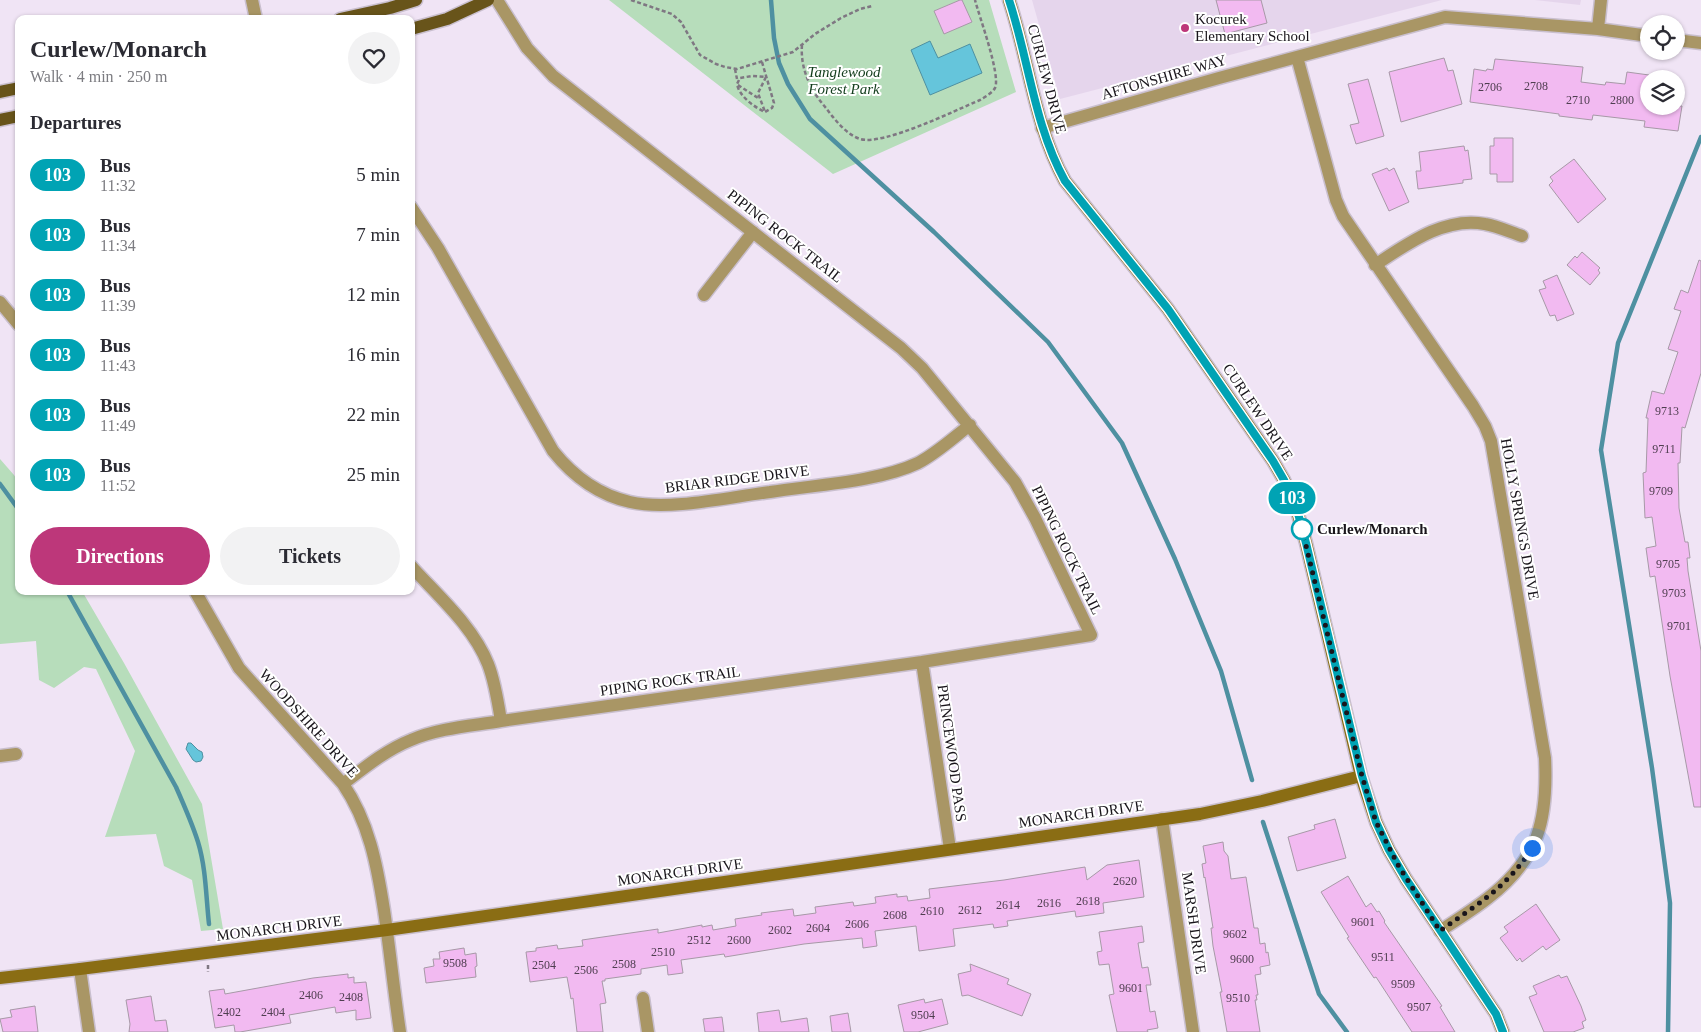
<!DOCTYPE html>
<meta charset="utf-8">
<style>
:root{--surface:#fff;--page:#f2f2f3;--text:#2b2b33;--muted:#7c7c81;--accent:#bd377a}
body{margin:0;font-family:"Times New Roman",serif;background:var(--page);color:var(--text);height:100vh;display:flex;flex-direction:column;font-size:19px;white-space:nowrap}
*{box-sizing:border-box;margin:0}
p{font-size:16px;color:var(--muted)}
.icon{flex:none;width:28px;height:28px;fill:none;stroke:currentColor;stroke-width:2;stroke-linecap:round;stroke-linejoin:round}
.map{position:relative;flex:1;overflow:hidden}
.panel{position:absolute;left:15px;top:15px;width:400px;height:580px;display:flex;flex-direction:column;background:var(--surface);border-radius:10px;box-shadow:0 1px 4px #0004}
.panel>*{flex:none}
.badge{padding:0 10px;border-radius:16px;font-size:18px;line-height:32px}
.fabs{position:absolute;left:1640px;top:15px;display:grid;gap:10px}
.fabs a{display:grid;place-items:center;width:45px;height:45px;border-radius:50%;background:var(--surface);box-shadow:0 1px 4px #0004;font-size:25px}
.you{position:absolute;width:25px;height:25px;margin:-12px;border:4px solid #fff;border-radius:50%;background:#1a73e8;box-shadow:0 0 0 8px #1a73e833}
.map>.badge{position:absolute;translate:-50% -50%;box-shadow:0 0 0 2px #fff}
h2{padding:0 15px;font-size:19px;line-height:45px}
.round{display:grid;place-items:center;flex:none;width:52px;height:52px;border-radius:26px;background:var(--page)}
.head{display:flex;align-items:center;justify-content:space-between;height:85px;padding:0 15px}
h1{font-size:24px;font-weight:700;line-height:38px}
.action{display:flex;gap:10px;margin-top:auto;padding:10px 15px}
.action a{flex:1;height:58px;border-radius:30px;background:var(--accent);color:#fff;font-size:20px;font-weight:700;line-height:58px;text-align:center}
.action a+a{background:var(--page);color:var(--text)}
ul{padding:0;list-style:none}
li{display:flex;align-items:center;gap:15px;height:60px;padding:0 15px}
li div{flex:1}
li b{display:block;font-size:19px}
li em{font-style:normal}
li .badge{min-width:55px;font-weight:700;text-align:center}
.map>svg:first-child{display:block}
.built{fill:#e5d5ec}
.green{fill:#b7ddbb}
.water{fill:#65c5db;stroke:#4e90a1}
.lines{fill:none;stroke-linecap:round;stroke-linejoin:round}
.stream{stroke:#4e90a1;stroke-width:4.5}
.building{fill:#f2baf1;stroke:#a799a7}
.street-casing{stroke:#c9bfce;stroke-width:15}
.secondary-casing{stroke:#c9bfce;stroke-width:15}
.primary-casing{stroke:#c9bfce;stroke-width:15}
.path{stroke:#7f7782;stroke-width:2.5;stroke-dasharray:4 2.5;stroke-linecap:butt}
.street{stroke:#a99665;stroke-width:12}
.secondary{stroke:#8a6d14;stroke-width:12}
.primary{stroke:#68541a;stroke-width:12}
.line-casing{stroke:#fff;stroke-width:11}
.line{stroke:#00a3b4;stroke-width:8}
.walk{stroke:#19151b;stroke-width:5;stroke-dasharray:0 9}
.poi-dot{fill:#bd377a;stroke:#fff;stroke-width:2}
.stop-dot{fill:#fff;stroke:#00a3b4;stroke-width:2.5}
.labels{text-anchor:middle;dominant-baseline:central;stroke-width:4;stroke-linejoin:round;paint-order:stroke}
.number-label{font-size:12px;fill:#4f3e50}
.poi-label{font-size:15px;fill:#19151b;stroke:#fff;text-anchor:start}
.park-label{font-size:15px;font-style:italic;fill:#113c1b;stroke:#fff}
.street-label{font-size:15px;fill:#19151b;stroke:#fff}
.stop-label{font-size:15px;font-weight:bold;fill:#19151b;stroke:#fff;text-anchor:start}
</style>
<div class="map">
<svg width="1701" height="1032" viewBox="0 0 1701 1032">
<rect width="100%" height="100%" fill="#f0e4f5"/>
<path class="built" d="M1032,0H1442L1060,99Z
M1535,0H1581L1580,5Z"/>
<path class="green" d="M609,0H989L1016,92L833,174Z
M0,459L14,475L19,483V591H82L124,663L202,804L223,929L201,931L192,880L164,866L156,834L105,837L135,751L96,669L84,667L54,688L39,680L36,641L0,644Z"/>
<path class="water" d="M930,41L938,58L970,44L982,73L930,95L911,50Z
M188,743H191L198,750L202,752L203,757L201,761L196,762L193,760L186,749Z"/>
<g class="lines">
<path class="stream" d="M771,0L774,38L779,63L788,84L810,119L934,232L1048,342L1122,443L1175,559L1221,671L1252,780
M0,484L19,510
M67,591L176,787C184,805 192,823 198,842C206,868 206,897 209,924
M1263,822L1319,994L1347,1032
M1668,1032L1670,903L1652,768L1601,450L1618,343L1701,137"/>
</g>
<path class="building" d="M960,0H962L972,22L944,34L934,11Z
M1216,0H1261L1267,23L1225,34Z
M1444,58L1448,71L1453,70L1462,104L1401,122L1389,72Z
M1495,59L1583,67L1581,82L1605,85L1606,82L1625,84L1627,72L1649,75V106H1682L1678,131L1644,127L1645,121L1593,115L1592,120L1559,116V114L1470,102L1474,69L1486,71L1487,69L1493,70Z
M1368,79L1384,136L1356,144L1350,125L1359,123L1348,84Z
M1494,138H1513V182H1497V174H1490V146H1494Z
M1464,146L1465,151L1468,150L1472,179L1463,180V183L1418,189L1416,171H1421L1419,152Z
M1574,159L1606,199L1578,223L1549,185L1553,181L1550,177Z
M1387,168L1389,171L1394,168L1409,202L1389,211L1372,174Z
M1582,252L1600,268L1598,270L1600,273L1590,285L1567,265L1575,256L1577,258Z
M1699,260L1701,261V373L1685,428L1682,427L1680,463H1678L1679,508L1685,542H1688L1690,558H1687L1688,571L1701,651V807H1694L1670,676L1655,576L1650,577L1646,548L1656,546L1652,517L1645,518L1643,473L1646,472L1648,418H1646L1652,391L1664,394L1678,352L1668,349L1681,311L1674,309L1681,290L1688,293Z
M1557,275L1574,314L1557,321L1555,315L1550,316L1539,290L1546,288L1543,281Z
M1335,819L1346,858L1297,871L1288,837L1315,829L1314,825Z
M1223,842L1224,851L1228,856L1231,879L1246,877L1254,928H1258L1260,944L1265,943L1266,953L1268,952L1270,965L1260,967L1261,974L1255,975L1258,995H1256L1257,1000H1255L1260,1032H1227L1220,992H1222L1213,946L1211,928H1213L1205,877L1204,878L1202,864L1206,863L1203,846Z
M1139,860L1144,897L1103,903L1104,913L1076,917L1075,911L1007,921L1008,926L994,928L993,924L953,929L955,946L919,951L916,926L875,931L877,946L863,948L862,938L804,944L725,957L724,954L681,960L683,973L668,975L667,965L641,969V974L605,979V981H602L606,1003L600,1004L603,1032H577L573,998L571,999L567,977L530,982L526,952L536,951V948L557,945L558,949L583,946L582,940L658,929V933L702,925V927L712,925L713,930L736,926L735,919L762,915L761,913L793,909L794,916L816,913L815,907L853,902L854,906L876,903L875,897L897,894V897L907,896L908,901L930,898L929,889L1004,880L1085,867L1087,880L1107,865Z
M1348,876L1366,907L1371,903L1377,912L1379,911L1385,921L1384,922L1442,1006L1440,1007L1455,1032H1412L1376,977L1374,978L1347,938L1349,937L1321,892Z
M1536,904L1560,940L1546,950L1543,946L1522,962L1520,958L1517,961L1500,938L1508,932L1504,927Z
M1142,926L1144,942L1138,943L1142,968L1148,967L1151,985H1146L1150,1012L1155,1011L1158,1028L1147,1030L1148,1032H1117L1109,995L1114,994L1109,964L1099,965L1097,952L1102,951L1099,932Z
M464,948L465,955L476,953L477,966L475,967L476,977L426,983L424,968L434,966L433,959H440L439,952Z
M970,964L1009,979L1007,984L1031,994L1022,1016L968,995L962,996L958,974L971,971Z
M348,974V978L354,977V983L366,982L371,1018L356,1020V1010L336,1013L335,1007L289,1015L291,1023L240,1032H235L234,1025L215,1028L209,991L224,989L225,994L313,978Z
M1559,975L1561,978L1567,976L1581,1006L1586,1020L1582,1022L1584,1028L1573,1032H1544L1529,997L1537,994L1533,986Z
M151,996L155,1021L166,1020L168,1032H129L130,1024L126,1000Z
M924,999L925,1003L942,999L948,1024L918,1032H904L898,1005Z
M35,1006L38,1032H3L0,1019L12,1017L10,1010Z
M779,1010L781,1022L807,1018L809,1032H759L757,1013Z
M848,1013L851,1032H832L830,1016Z
M722,1017L724,1032H705L703,1019Z"/>
<g class="lines">
<defs>
<path id="street" d="M252,0L256,19
M1598,29L1601,0
M1676,40L1701,43
M1297,57L1336,200L1343,216L1473,406L1485,426L1491,441L1545,758C1548,819 1539,859 1488,898C1473,910 1456,920 1440,931
M1042,128L1219,78L1445,17L1598,29L1649,36
M411,207L438,248L553,451C573,476 599,495 630,502C670,511 729,497 770,492C814,485 878,482 918,463C937,453 953,438 970,425
M1375,265C1407,244 1445,216 1485,224C1497,226 1510,232 1522,236
M704,295L753,232
M0,302L19,325
M411,566C438,596 473,626 488,664C495,682 498,702 501,721
M195,591L239,668L343,784C369,822 377,865 384,910C390,951 394,992 400,1032
M922,662L950,849
M0,756L16,754
M343,784C364,768 386,750 411,740C439,728 471,726 501,721L922,662L1091,635L1035,518L1015,482L922,368L901,348L553,76L527,48L497,0
M1162,819L1193,1032
M80,969L89,1032
M643,998L648,1032"/>
<path id="secondary" d="M1009,0C1029,60 1034,125 1065,181L1168,309L1273,461L1284,480L1296,507L1306,543L1361,776L1376,822L1389,850L1406,879L1496,1014L1503,1032
M0,978L80,969L387,930L1200,814L1262,801L1361,776"/>
<path id="primary" d="M340,19L390,8L416,0
M411,29L447,19L488,0
M0,92L19,88
M0,120L19,116"/>
</defs>
<use href="#street" class="street-casing"/>
<use href="#secondary" class="secondary-casing"/>
<use href="#primary" class="primary-casing"/>
<path class="path" d="M631,0L672,14L681,22L700,55L716,64L725,67L737,69L793,52L815,34L841,18L860,9L872,6
M802,45C800,69 811,91 826,108C835,120 846,134 860,139C883,146 956,110 980,100C985,97 992,93 995,88C1001,75 979,16 975,0
M762,62L774,103L772,108L765,112C754,107 739,96 737,84L740,78L752,76L766,77L758,93L765,112
M735,69L737,79
M738,85L758,98
M208,965V972"/>
<use href="#street" class="street"/>
<use href="#secondary" class="secondary"/>
<use href="#primary" class="primary"/>
</g>
<g class="lines">
<defs>
<path id="line" d="M1009,0C1029,60 1034,125 1065,181L1168,309L1273,461L1284,480L1296,506L1306,543L1362,776L1376,822L1389,850L1406,879L1496,1014L1503,1032"/>
</defs>
<use href="#line" class="line-casing"/>
<use href="#line" class="line"/>
<path class="walk" d="M1302,529L1362,776L1376,822L1398,865L1440,931C1477,904 1507,888 1532,848"/>
</g>
<circle class="poi-dot" cx="1185" cy="28" r="5"/>
<circle class="stop-dot" cx="1302" cy="529" r="10"/>
<g class="labels">
<g class="number-label">
<text x="1536" y="86">2708</text>
<text x="1490" y="87">2706</text>
<text x="1578" y="100">2710</text>
<text x="1622" y="100">2800</text>
<text x="1667" y="411">9713</text>
<text x="1664" y="449">9711</text>
<text x="1661" y="491">9709</text>
<text x="1668" y="564">9705</text>
<text x="1674" y="593">9703</text>
<text x="1679" y="626">9701</text>
<text x="1125" y="881">2620</text>
<text x="1088" y="901">2618</text>
<text x="1049" y="903">2616</text>
<text x="1008" y="905">2614</text>
<text x="970" y="910">2612</text>
<text x="932" y="911">2610</text>
<text x="895" y="915">2608</text>
<text x="1363" y="922">9601</text>
<text x="857" y="924">2606</text>
<text x="818" y="928">2604</text>
<text x="780" y="930">2602</text>
<text x="1235" y="934">9602</text>
<text x="699" y="940">2512</text>
<text x="739" y="940">2600</text>
<text x="663" y="952">2510</text>
<text x="1383" y="957">9511</text>
<text x="1242" y="959">9600</text>
<text x="455" y="963">9508</text>
<text x="624" y="964">2508</text>
<text x="544" y="965">2504</text>
<text x="586" y="970">2506</text>
<text x="1403" y="984">9509</text>
<text x="1131" y="988">9601</text>
<text x="311" y="995">2406</text>
<text x="351" y="997">2408</text>
<text x="1238" y="998">9510</text>
<text x="1419" y="1007">9507</text>
<text x="229" y="1012">2402</text>
<text x="273" y="1012">2404</text>
<text x="923" y="1015">9504</text>
</g>
<g class="poi-label">
<text x="1195" y="19">Kocurek<tspan x="1195" dy="17">Elementary School</tspan></text>
</g>
<g class="park-label">
<text x="844" y="72">Tanglewood<tspan x="844" dy="17">Forest Park</tspan></text>
</g>
<g class="street-label">
<text transform="translate(1164 77) rotate(-16)">AFTONSHIRE WAY</text>
<text transform="translate(1047 79) rotate(75)">CURLEW DRIVE</text>
<text transform="translate(785 236) rotate(38)">PIPING ROCK TRAIL</text>
<text transform="translate(1258 412) rotate(56)">CURLEW DRIVE</text>
<text transform="translate(737 479) rotate(-7)">BRIAR RIDGE DRIVE</text>
<text transform="translate(1520 519) rotate(80)">HOLLY SPRINGS DRIVE</text>
<text transform="translate(1067 550) rotate(64)">PIPING ROCK TRAIL</text>
<text transform="translate(670 681) rotate(-8)">PIPING ROCK TRAIL</text>
<text transform="translate(309 723) rotate(48)">WOODSHIRE DRIVE</text>
<text transform="translate(952 753) rotate(82)">PRINCEWOOD PASS</text>
<text transform="translate(1081 814) rotate(-8)">MONARCH DRIVE</text>
<text transform="translate(680 872) rotate(-8)">MONARCH DRIVE</text>
<text transform="translate(1194 923) rotate(82)">MARSH DRIVE</text>
<text transform="translate(279 928) rotate(-7)">MONARCH DRIVE</text>
</g>
<g class="stop-label">
<text x="1317" y="529">Curlew/Monarch</text>
</g>
</g>
</svg>
<div class="fabs">
<a><svg class="icon" aria-label="locate" viewBox="0 0 24 24"><circle cx="12" cy="12" r="6"/><path d="M12 2v4M12 18v4M2 12h4M18 12h4"/></svg></a>
<a><svg class="icon" aria-label="layers" viewBox="0 0 24 24"><path d="M12 4l9 5-9 5-9-5zM3 14l9 5 9-5"/></svg></a>
</div>
<div class="you" style="left:1532px;top:848px"></div>
<b class="badge" style="left:1292px;top:498px;background:#00a3b4;color:#fff">103</b>
<section class="panel">
<div class="head"><div><h1>Curlew/Monarch</h1><p>Walk · 4 min · 250 m</p></div><a class="round"><svg class="icon" aria-label="heart" viewBox="0 0 24 24"><path d="M12 20l-8-8c-3-5 5-10 8-4 3-6 11-1 8 4z"/></svg></a></div>
<h2>Departures</h2>
<ul>
<li><span class="badge" style="background:#00a3b4;color:#fff">103</span><div><b>Bus</b><p>11:32</p></div><em>5 min</em></li>
<li><span class="badge" style="background:#00a3b4;color:#fff">103</span><div><b>Bus</b><p>11:34</p></div><em>7 min</em></li>
<li><span class="badge" style="background:#00a3b4;color:#fff">103</span><div><b>Bus</b><p>11:39</p></div><em>12 min</em></li>
<li><span class="badge" style="background:#00a3b4;color:#fff">103</span><div><b>Bus</b><p>11:43</p></div><em>16 min</em></li>
<li><span class="badge" style="background:#00a3b4;color:#fff">103</span><div><b>Bus</b><p>11:49</p></div><em>22 min</em></li>
<li><span class="badge" style="background:#00a3b4;color:#fff">103</span><div><b>Bus</b><p>11:52</p></div><em>25 min</em></li>
</ul>
<div class="action"><a>Directions</a><a>Tickets</a></div>
</section>
</div>
